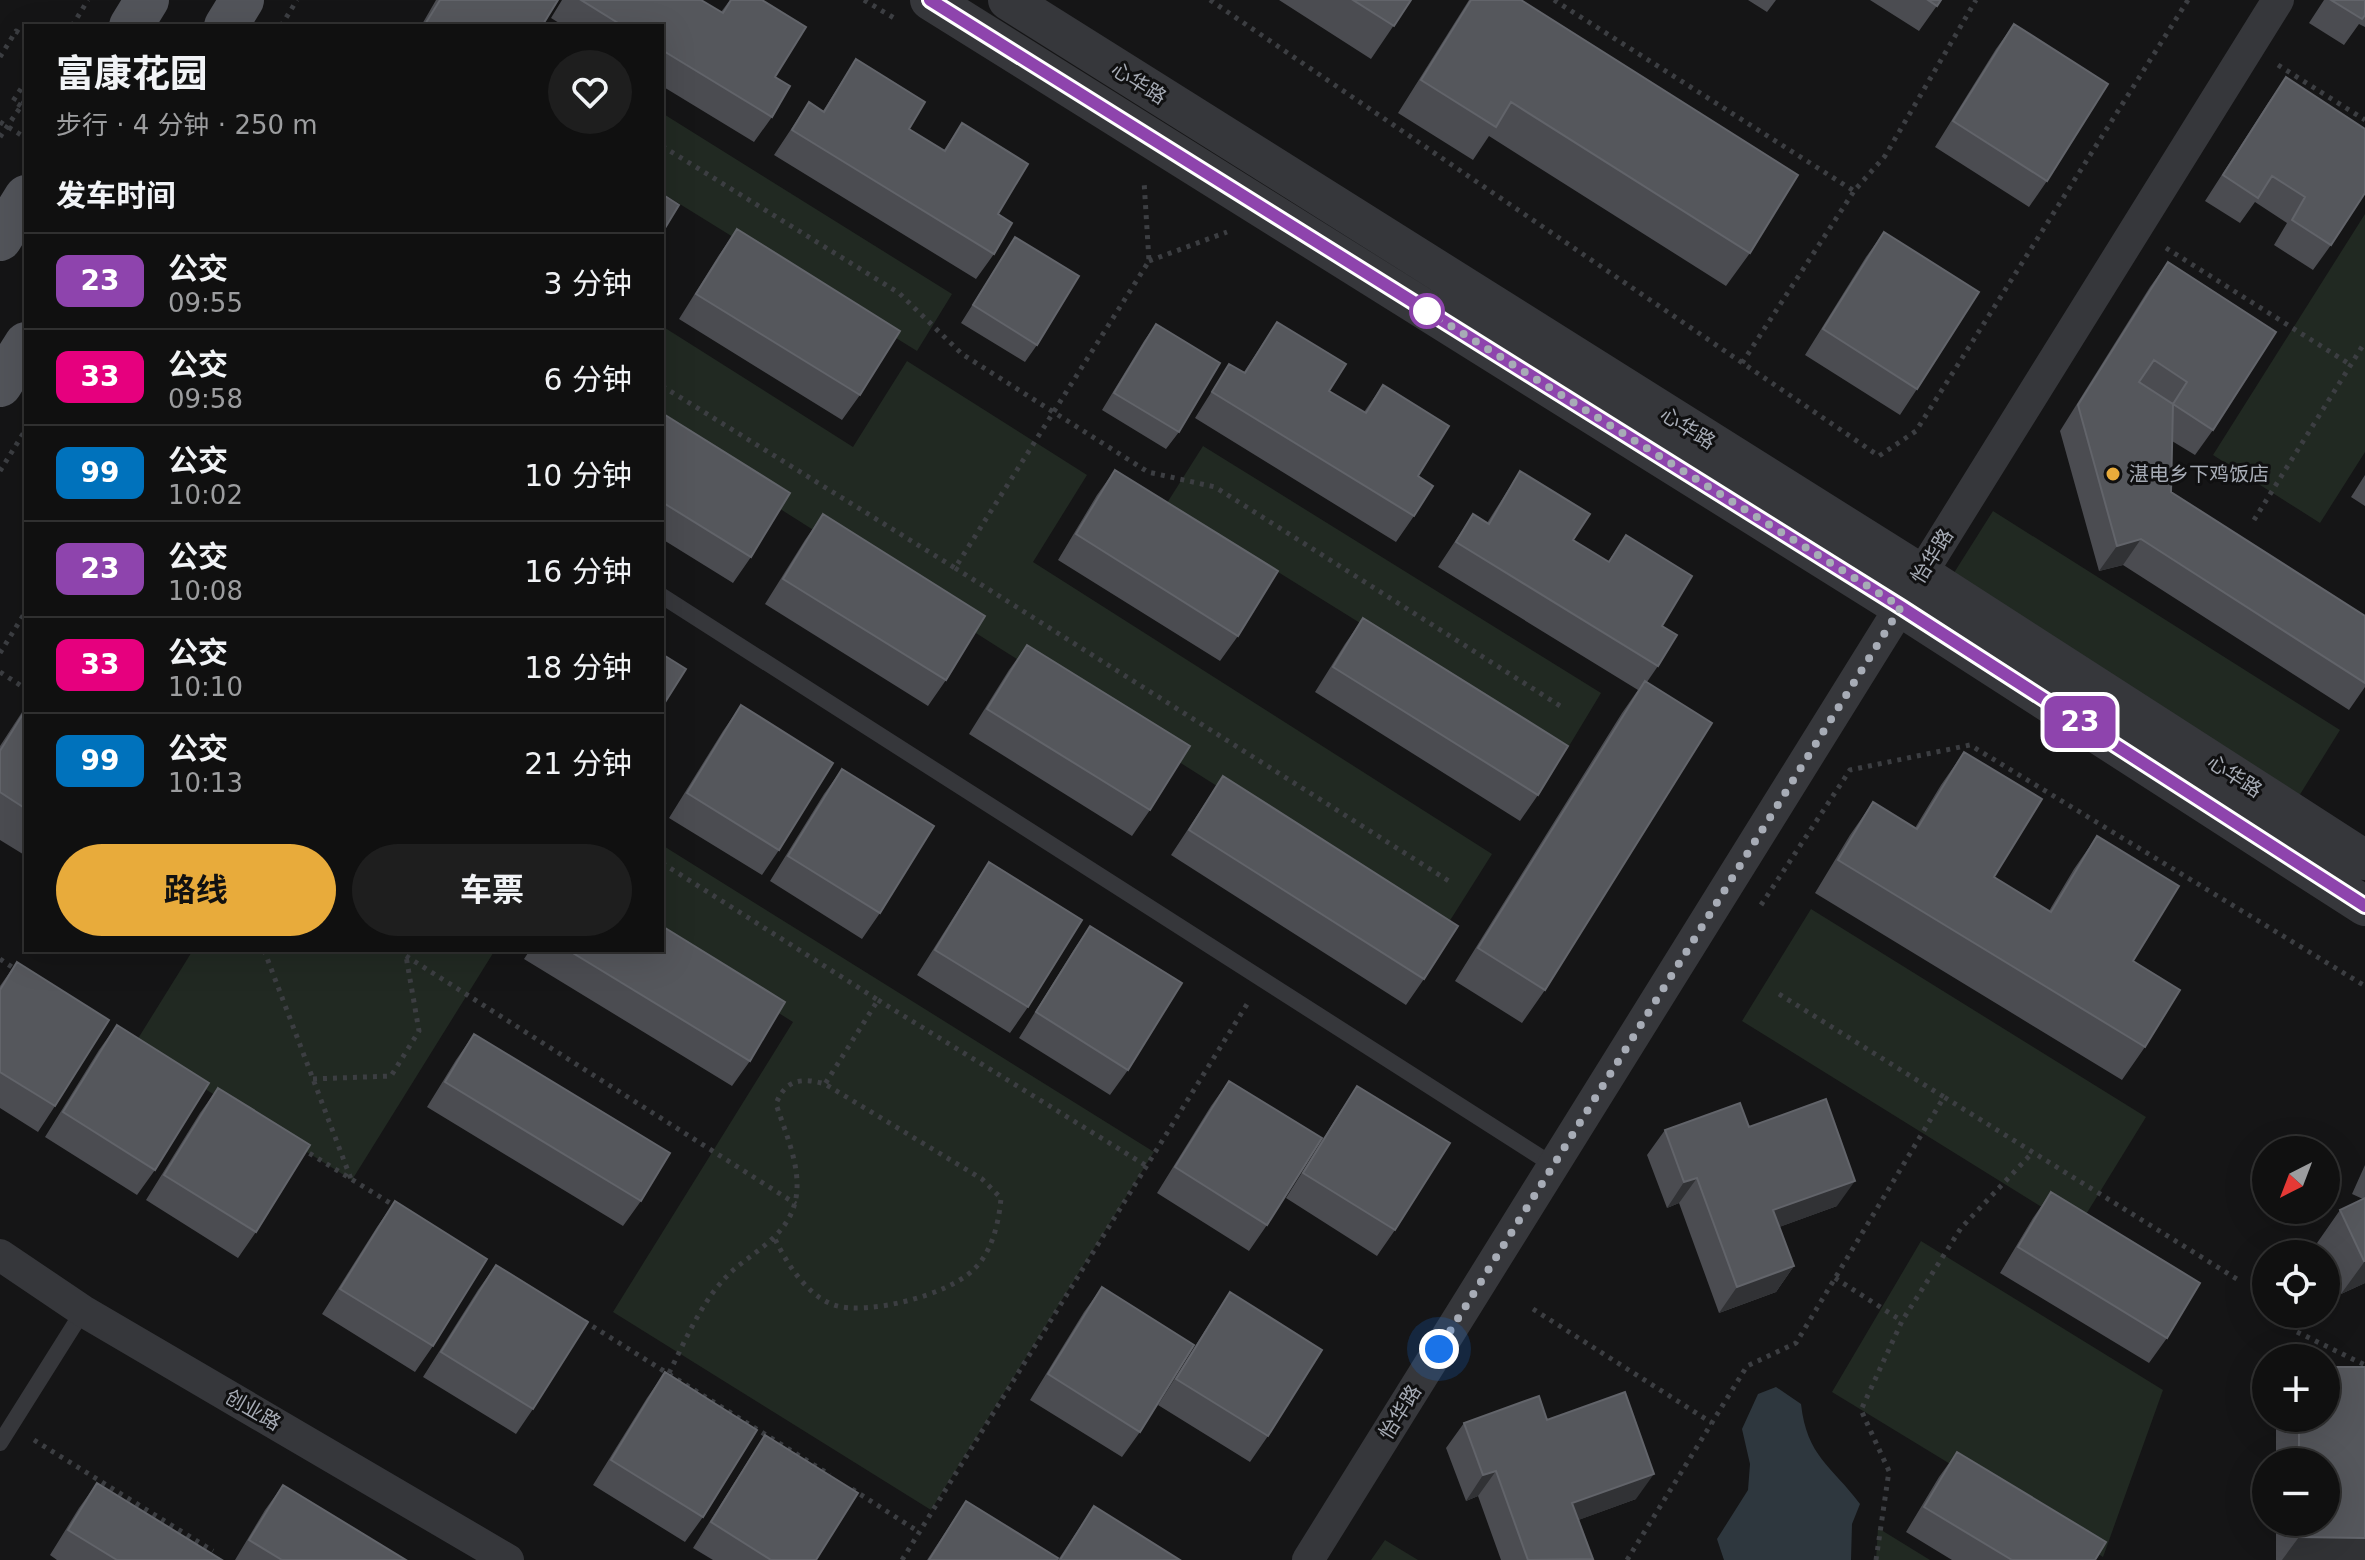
<!DOCTYPE html>
<html lang="zh">
<meta charset="utf-8">
<style>
:root{--surface:#101010;--page:#1e1e1e;--text:#f1f3f6;--muted:#9c9d9f;--line:#303030;--accent:#e8ab3b}
body{margin:0;font-family:"DejaVu Sans","Noto Sans SC",sans-serif;background:var(--page);color:var(--text);height:100vh;display:flex;flex-direction:column;font-size:30px;white-space:nowrap}
*{box-sizing:border-box;margin:0}
p{font-size:26px;color:var(--muted)}
.icon{flex:none;width:44px;height:44px;fill:none;stroke:currentColor;stroke-width:2;stroke-linecap:round;stroke-linejoin:round}
.map{position:relative;flex:1;overflow:hidden}
.side{position:absolute;left:24px;top:24px;width:640px;height:928px;display:flex;flex-direction:column;background:var(--surface);border-radius:0px;box-shadow:0 8px 32px #0002,0 0 0 2px var(--line)}
.side>*{flex:none}
.badge{padding:0 16px;border-radius:12px;font-size:28px;line-height:52px}
.needle{width:52px;rotate:222deg}
.buttons{position:absolute;left:2252px;top:1136px;display:grid;gap:16px}
.buttons a{display:grid;place-items:center;width:88px;height:88px;border-radius:50%;background:var(--surface);box-shadow:0 8px 32px #0002,0 0 0 2px var(--line);font-size:40px}
.you{position:absolute;width:40px;height:40px;margin:-20px;border:6px solid #fff;border-radius:50%;background:#1a73e8;box-shadow:0 0 0 12px #1a73e833}
.map>.badge{position:absolute;translate:-50% -50%;box-shadow:0 0 0 4px #fff}
h2{padding:0 32px;font-size:30px;line-height:72px}
.round{display:grid;place-items:center;flex:none;width:84px;height:84px;border-radius:42px;background:var(--page)}
.head{display:flex;align-items:center;justify-content:space-between;height:136px;padding:0 32px}
h1{font-size:38px;font-weight:700;line-height:60px}
.action{display:flex;gap:16px;margin-top:auto;padding:16px 32px}
.action a{flex:1;height:92px;border-radius:48px;background:var(--accent);color:#111;font-size:32px;font-weight:700;line-height:92px;text-align:center}
.action a+a{background:var(--page);color:var(--text)}
ul{padding:0;list-style:none}
li{display:flex;align-items:center;gap:24px;height:96px;padding:0 32px;border-top:2px solid var(--line)}
li div{flex:1}
li b{display:block;font-size:30px}
li em{font-style:normal}
li .badge{min-width:88px;font-weight:700;text-align:center}
.map>svg:first-child{display:block}
.green{fill:#212922}
.water{fill:#2e373e}
.lines{fill:none;stroke-linecap:round;stroke-linejoin:round}
.path{stroke:#3c3e42;stroke-width:5;stroke-dasharray:4 6;stroke-linecap:butt}
.service{stroke:#36373b;stroke-width:16}
.minor{stroke:#36373b;stroke-width:32}
.tertiary{stroke:#36373b;stroke-width:40}
.primary{stroke:#52545a;stroke-width:44}
.path-bridge{stroke:#3c3e42;stroke-width:5;stroke-dasharray:4 6;stroke-linecap:butt}
.wall{fill:#4b4c51}
.shaded-wall{fill:#313235}
.building{fill:#55575c;stroke:#62646a;stroke-width:2;fill-rule:evenodd}
.line-casing{stroke:#fff;stroke-width:18}
.line{stroke:#8e44ad;stroke-width:12}
.walk{stroke:#a7acb6;stroke-width:8;stroke-dasharray:0 14.4}
.stop-dot{fill:#fff;stroke:#8e44ad;stroke-width:4}
.poi-dot{fill:#e8ab3b;stroke:#101011;stroke-width:3}
.labels{text-anchor:middle;dominant-baseline:central;stroke-width:6;stroke-linejoin:round;paint-order:stroke}
.street-label{font-size:20px;fill:#a7acb6;stroke:#101011}
.poi-label{font-size:20px;fill:#a7acb6;stroke:#101011;text-anchor:start}
</style>
<div class="map">
<svg width="2365" height="1560" viewBox="0 0 2365 1560">
<rect width="100%" height="100%" fill="#151516"/>
<path class="green" d="M662,113L952,294L917,351L662,193Z
M2365,214V452L2320,523L2213,455Z
M662,326L853,447L907,361L1087,475L1033,562L1492,854L1444,930L662,434Z
M1203,446L1601,693L1566,751L1167,503Z
M1993,511L2340,730L2299,796L1952,576Z
M662,845L1154,1152L931,1510L613,1312L793,1022L662,940Z
M1811,909L2146,1117L2077,1229L1742,1021Z
M193,950H495L352,1180L134,1045Z
M1921,1241L2163,1390L2103,1557L1832,1392Z
M1878,1528L1930,1560H1876Z
M1385,1540L1418,1560H1371Z"/>
<path class="water" d="M1776,1387L1801,1404C1807,1457 1831,1465 1860,1504L1852,1524L1851,1560H1724L1717,1539L1748,1490L1750,1464L1742,1429L1758,1394Z"/>
<g class="lines">
<path class="path" d="M864,0L894,18
M1210,0L1879,456L1916,431L2188,0
M1554,0L1854,191L1885,156L1976,0
M72,26L88,0
M281,26L297,0
M0,57L16,31L26,37
M2278,65L2365,120
M21,106L13,101L26,81
M0,137L26,99
M662,146L899,293L962,354L1148,472L1215,487L1565,709
M2166,248L2351,365
M1149,261L1227,232
M1742,363L1854,191
M662,386L955,568L1149,261L1144,181
M0,471L26,429
M2254,520L2365,342
M955,568L1452,883
M0,653L26,611
M0,672L26,689
M662,863L878,1000L825,1084
M1761,905L1850,770L1970,745L2365,986
M264,950L351,1179
M406,956L796,1204
M0,959L18,971
M1779,994L1944,1097
M878,1000L1145,1165
M313,1079L391,1076L419,1031L406,956L409,950
M301,1148L398,1208
M1835,1278L1902,1321
M1533,1309L1712,1423
M584,1321L830,1475
M2297,1332L2365,1365
M669,1373C685,1341 700,1305 725,1278C738,1264 757,1253 772,1239C816,1199 792,1152 776,1104C785,1080 801,1077 825,1084L982,1179L1001,1198C999,1222 992,1253 973,1270C948,1295 867,1316 834,1305C806,1295 786,1262 774,1237
M34,1440L213,1551
M852,1489L919,1532
M902,1560L1249,1001
M1627,1560L1747,1366L1796,1343L1944,1097L2240,1281
M1876,1560L1889,1471L1861,1410L1902,1321L1961,1228L2033,1152"/>
<path class="service" d="M662,596L1553,1165
M0,1443L83,1311"/>
<path class="minor" d="M0,1255L83,1311L508,1560
M1308,1560L2278,0"/>
<path class="tertiary" d="M930,0L1901,607L2365,906
M1008,0L1921,574L2365,860"/>
<path class="primary" d="M131,26L147,0
M226,26L242,0
M0,239L26,197
M0,385L26,344"/>
<path class="path-bridge" d="M0,122L26,138"/>
</g>
<path class="wall" d="M436,0H558L542,26H421Z
M562,0H701L721,12L730,0H762L775,77L772,117L754,142L662,86V26H564L551,18Z
M1279,0H1411L1371,59Z
M1469,0H1521L1750,253L1726,286L1489,136L1473,160L1398,113Z
M1748,0H1776L1767,12Z
M1870,0H1941L1919,31Z
M2324,0H2365V27L2359,24L2344,45L2309,23Z
M2014,24L2047,181L2029,207L1935,147L1996,49Z
M856,59L909,129L944,150L962,123L998,214L994,254L976,279L774,155L809,102L823,111Z
M2286,77L2331,245L2313,270L2274,245L2287,223L2255,202L2240,223L2205,201L2268,103Z
M737,229L860,395L842,420L679,319L719,255Z
M1884,232L1917,389L1900,415L1805,355L1866,257Z
M1015,237L1037,345L1025,362L961,323Z
M2168,262L2213,430L2195,455L2172,441L2171,492L2365,616V687L2349,710L2123,565L2099,571L2060,431L2150,287Z
M1277,322L1329,391L1364,412L1383,385L1418,476L1414,516L1396,542L1195,418L1229,364L1244,372Z
M1156,324L1179,432L1166,449L1102,410L1144,341Z
M662,413L751,557L733,583L662,539Z
M1115,470L1238,636L1220,661L1058,560L1097,495Z
M1520,471L1573,540L1608,562L1626,535L1662,626L1658,666L1647,682L1545,990L1522,1023L1455,981L1622,713L1638,690L1438,567L1473,514L1487,523Z
M2365,475V506L2351,497Z
M823,514L946,680L928,706L765,604L805,540Z
M1363,618L1538,795L1520,821L1315,692L1345,644Z
M1027,645L1150,810L1132,836L969,734L1009,670Z
M741,705L779,850L762,875L669,818L723,731Z
M26,706V856L0,840V746Z
M1964,752L1994,877L2049,911L2074,869L2097,836L2133,961L2145,1047L2122,1080L1815,893L1850,835L1873,802L1915,828L1941,785Z
M842,769L880,913L862,939L770,881L824,794Z
M1223,776L1424,979L1406,1005L1171,855Z
M989,862L1028,1007L1010,1033L917,975L972,888Z
M1090,926L1128,1070L1110,1095L1019,1038L1073,951Z
M530,950H662L750,1061L732,1086L524,959Z
M17,962L55,1106L38,1132L0,1108V986Z
M117,1025L155,1170L137,1195L45,1137L99,1050Z
M474,1034L641,1201L623,1226L427,1107L456,1060Z
M1229,1081L1267,1225L1249,1251L1157,1193L1211,1106Z
M1357,1086L1395,1230L1377,1256L1286,1198L1340,1112Z
M218,1088L256,1232L238,1258L146,1200L200,1113Z
M1665,1130L1837,1206L1779,1227L1794,1266L1776,1292L1719,1313L1679,1203L1667,1208L1647,1155Z
M2365,1165V1283L2341,1294L2326,1262V1254H2322L2317,1243L2340,1210L2363,1199L2352,1194Z
M2051,1192L2167,1338L2149,1363L2000,1273L2033,1218Z
M395,1201L433,1346L415,1372L322,1314L377,1227Z
M496,1265L533,1409L516,1434L423,1377L478,1290Z
M1102,1287L1140,1432L1122,1457L1030,1400L1084,1312Z
M1230,1292L1268,1436L1250,1462L1158,1405L1213,1318Z
M665,1372L703,1517L685,1542L593,1485L647,1398Z
M2276,1418H2326L2365,1560H2276V1522H2326V1462H2276Z
M1547,1420L1636,1499L1578,1520L1592,1560H1501L1478,1496L1466,1501L1446,1448L1464,1423Z
M765,1435L816,1560H713L693,1548L748,1461Z
M1957,1452L2095,1560H1952L1906,1532L1939,1477Z
M97,1483L222,1560H57L50,1555L79,1508Z
M283,1485L406,1560H235L265,1510Z
M966,1501L1057,1560H927Z
M1094,1506L1180,1560H1058Z"/>
<path class="shaded-wall" d="M2141,539L2123,565L2099,571L2117,546Z
M1697,1178L1679,1203L1667,1208L1684,1182Z
M1855,1181L1837,1206L1755,1236L1773,1210Z
M2365,1261V1283L2341,1294Z
M1794,1266L1776,1292L1719,1313L1737,1287Z
M1496,1471L1478,1496L1466,1501L1483,1475Z
M1654,1474L1636,1499L1554,1529L1572,1503Z
M2299,1537L2365,1538V1560H2282Z"/>
<path class="building" d="M440,0H558L542,26H424Z
M581,0H701L723,13L731,0H762L806,27L775,77L790,86L772,117L662,50V26H623Z
M1353,0H1411L1394,26Z
M1471,0H1521L1798,175L1750,253L1511,102L1496,127L1421,80Z
M1928,0H1941L1937,6Z
M2331,0H2365V15L2362,19Z
M2014,24L2108,84L2047,181L1953,121Z
M856,59L925,102L909,129L945,151L962,123L1028,164L998,214L1012,223L994,254L792,130L809,102L824,112Z
M2286,77L2365,129V193L2331,245L2292,220L2305,197L2272,176L2258,198L2223,175Z
M662,194L679,205L662,233Z
M737,229L900,331L860,395L696,294Z
M1884,232L1979,292L1917,389L1823,329Z
M1015,237L1079,276L1037,345L973,305Z
M2168,262L2276,332L2213,430L2173,404L2171,492L2365,616V683L2141,539L2117,546L2078,405ZM2154,360L2187,382L2173,404L2139,382Z
M1277,322L1346,364L1329,391L1366,413L1383,385L1449,426L1418,476L1433,486L1414,516L1212,392L1229,364L1245,373Z
M1156,324L1220,363L1179,432L1114,393Z
M662,413L790,493L751,557L662,502Z
M1115,470L1278,571L1238,636L1076,534Z
M1520,471L1590,514L1573,540L1609,562L1626,535L1692,576L1662,626L1677,635L1658,666L1456,542L1473,514L1489,524Z
M823,514L985,616L946,680L783,579Z
M1363,618L1568,746L1538,795L1333,667Z
M1027,645L1190,746L1150,810L987,709Z
M662,654L686,669L662,707Z
M1645,681L1712,723L1545,990L1478,948Z
M741,705L833,763L779,850L687,793Z
M26,709V809L0,792V751Z
M1964,752L2042,799L1994,877L2051,912L2097,836L2179,886L2133,961L2180,990L2145,1047L1838,860L1873,802L1917,829Z
M842,769L934,826L880,913L788,856Z
M1223,776L1458,926L1424,979L1189,830Z
M989,862L1082,920L1028,1007L935,950Z
M662,926L785,1002L750,1061L568,950H662Z
M1090,926L1182,983L1128,1070L1036,1012Z
M17,962L109,1020L55,1106L0,1072V990Z
M117,1025L209,1083L155,1170L63,1112Z
M474,1034L670,1153L641,1201L445,1082Z
M1229,1081L1322,1138L1267,1225L1175,1167Z
M1357,1086L1450,1143L1395,1230L1303,1173Z
M218,1088L310,1145L256,1232L164,1175Z
M1826,1099L1855,1181L1773,1210L1794,1266L1737,1287L1697,1178L1684,1182L1665,1130L1740,1103L1749,1127Z
M2051,1192L2200,1283L2167,1338L2018,1247Z
M2365,1198V1261H2364L2340,1210Z
M395,1201L487,1259L433,1346L340,1289Z
M496,1265L588,1322L533,1409L441,1352Z
M1102,1287L1194,1345L1140,1432L1048,1374Z
M1230,1292L1322,1350L1268,1436L1176,1379Z
M2326,1367H2365V1538L2299,1537V1522H2326V1462H2299V1418H2326Z
M665,1372L757,1430L703,1517L611,1460Z
M1625,1392L1654,1474L1572,1503L1593,1559L1528,1560L1496,1471L1483,1475L1464,1423L1539,1396L1547,1420Z
M765,1435L858,1493L816,1560H771L711,1522Z
M1957,1452L2106,1542L2095,1560H2012L1924,1507Z
M97,1483L222,1560H117L68,1530Z
M283,1485L406,1560H282L249,1540Z
M966,1501L1058,1558L1057,1560H929Z
M1094,1506L1180,1560H1060Z"/>
<g class="lines">
<defs>
<path id="line" d="M930,0L1901,607L2365,906"/>
</defs>
<use href="#line" class="line-casing"/>
<use href="#line" class="line"/>
<path class="walk" d="M1427,311L1901,607L1439,1349"/>
</g>
<circle class="stop-dot" cx="1427" cy="311" r="16"/>
<circle class="poi-dot" cx="2113" cy="474" r="8"/>
<g class="labels">
<g class="street-label">
<text transform="translate(1139 83) rotate(32)">心华路</text>
<text transform="translate(1688 428) rotate(32)">心华路</text>
<text transform="translate(1932 556) rotate(-58)">怡华路</text>
<text transform="translate(2235 776) rotate(33)">心华路</text>
<text transform="translate(253 1410) rotate(30)">创业路</text>
<text transform="translate(1400 1412) rotate(-58)">怡华路</text>
</g>
<g class="poi-label">
<text x="2129" y="474">湛电乡下鸡饭店</text>
</g>
</g>
</svg>
<div class="buttons">
<a><svg class="needle" viewBox="-14 -14 28 28"><path d="M0-13l5 13h-10z" fill="#e53935"/><path d="M0 13l5-13h-10z" fill="#9c9d9f"/></svg></a>
<a><svg class="icon" aria-label="locate" viewBox="0 0 24 24"><circle cx="12" cy="12" r="6"/><path d="M12 2v4M12 18v4M2 12h4M18 12h4"/></svg></a>
<a>+</a>
<a>−</a>
</div>
<div class="you" style="left:1439px;top:1349px"></div>
<b class="badge" style="left:2080px;top:722px;background:#8e44ad;color:#fff">23</b>
<section class="side">
<div class="head"><div><h1>富康花园</h1><p>步行 · 4 分钟 · 250 m</p></div><a class="round"><svg class="icon" aria-label="heart" viewBox="0 0 24 24"><path d="M12 20l-8-8c-3-5 5-10 8-4 3-6 11-1 8 4z"/></svg></a></div>
<h2>发车时间</h2>
<ul>
<li><span class="badge" style="background:#8e44ad;color:#fff">23</span><div><b>公交</b><p>09:55</p></div><em>3 分钟</em></li>
<li><span class="badge" style="background:#e6007e;color:#fff">33</span><div><b>公交</b><p>09:58</p></div><em>6 分钟</em></li>
<li><span class="badge" style="background:#0072bc;color:#fff">99</span><div><b>公交</b><p>10:02</p></div><em>10 分钟</em></li>
<li><span class="badge" style="background:#8e44ad;color:#fff">23</span><div><b>公交</b><p>10:08</p></div><em>16 分钟</em></li>
<li><span class="badge" style="background:#e6007e;color:#fff">33</span><div><b>公交</b><p>10:10</p></div><em>18 分钟</em></li>
<li><span class="badge" style="background:#0072bc;color:#fff">99</span><div><b>公交</b><p>10:13</p></div><em>21 分钟</em></li>
</ul>
<div class="action"><a>路线</a><a>车票</a></div>
</section>
</div>
